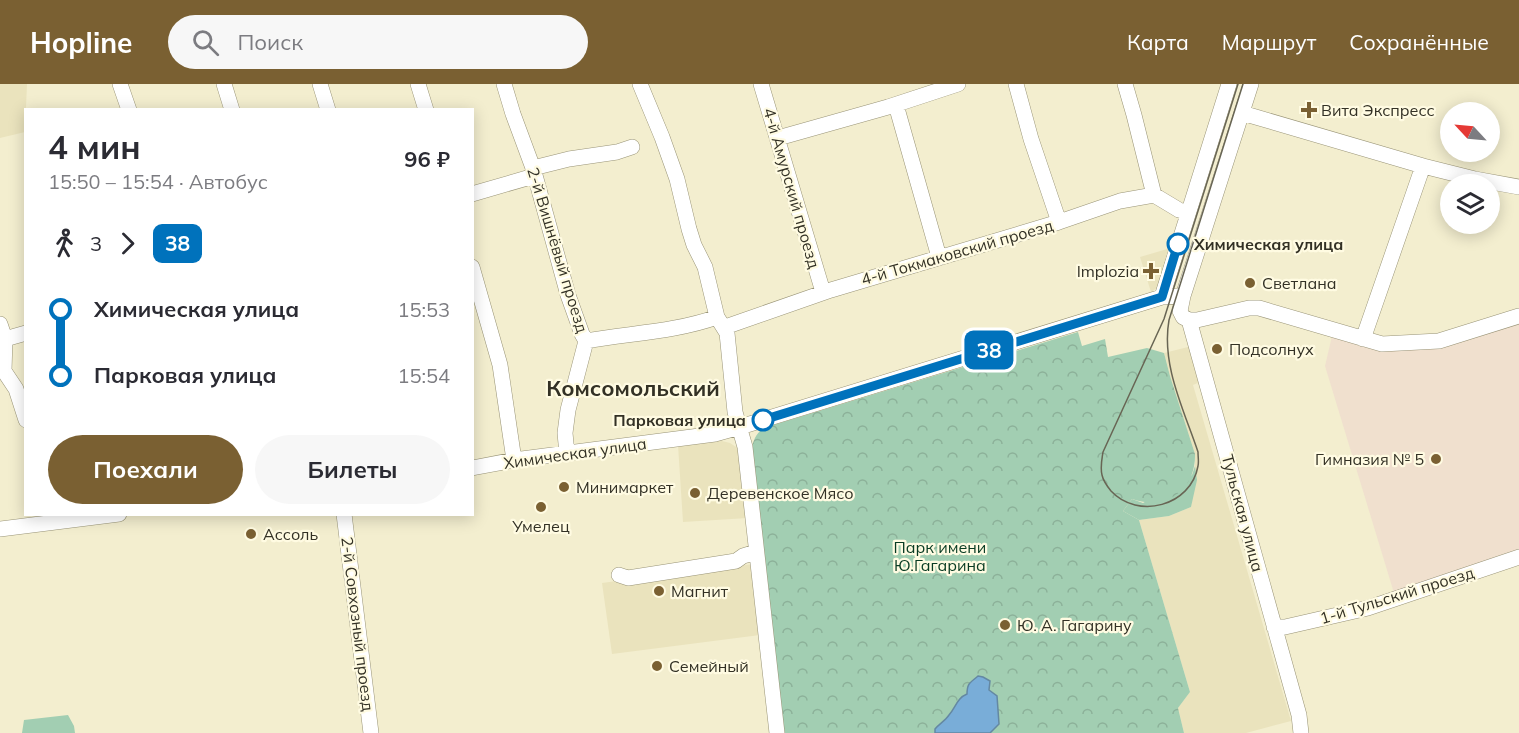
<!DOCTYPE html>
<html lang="ru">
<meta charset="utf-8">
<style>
:root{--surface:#fff;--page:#f7f7f7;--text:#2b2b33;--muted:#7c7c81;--accent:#7a6032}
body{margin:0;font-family:Mulish,sans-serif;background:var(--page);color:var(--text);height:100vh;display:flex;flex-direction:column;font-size:22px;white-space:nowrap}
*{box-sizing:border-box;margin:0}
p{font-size:20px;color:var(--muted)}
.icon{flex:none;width:33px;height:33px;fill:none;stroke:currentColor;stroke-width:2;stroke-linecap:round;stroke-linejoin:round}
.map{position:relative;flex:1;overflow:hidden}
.details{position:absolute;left:24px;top:24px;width:450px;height:408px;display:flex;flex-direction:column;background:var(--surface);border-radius:0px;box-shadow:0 3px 15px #0003}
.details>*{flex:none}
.badge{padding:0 12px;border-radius:9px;font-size:21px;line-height:39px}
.needle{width:39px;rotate:296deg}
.tools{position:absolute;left:1440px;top:18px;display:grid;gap:12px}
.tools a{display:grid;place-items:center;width:60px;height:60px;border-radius:50%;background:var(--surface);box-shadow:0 3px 15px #0003;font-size:30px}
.map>.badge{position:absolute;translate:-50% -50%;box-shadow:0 0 0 3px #fff}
.legs{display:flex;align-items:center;gap:9px;height:66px;padding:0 24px;font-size:20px}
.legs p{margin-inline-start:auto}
.head{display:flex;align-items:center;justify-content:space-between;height:102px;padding:0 24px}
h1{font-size:33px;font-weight:700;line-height:45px}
.cta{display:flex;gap:12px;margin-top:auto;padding:12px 24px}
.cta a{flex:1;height:69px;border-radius:36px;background:var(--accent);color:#fff;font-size:24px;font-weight:700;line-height:69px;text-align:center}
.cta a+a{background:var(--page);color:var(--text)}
ul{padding:0 24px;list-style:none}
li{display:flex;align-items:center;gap:21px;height:66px;font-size:22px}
li i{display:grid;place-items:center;width:9px;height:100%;margin:0 8px;background:currentColor}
li i::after{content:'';width:15px;height:15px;margin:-8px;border:4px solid;border-radius:50%;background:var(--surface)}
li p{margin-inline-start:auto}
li:first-child i{background:linear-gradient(#0000 50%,currentColor 0)}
li:last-child i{background:linear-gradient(currentColor 50%,#0000 0)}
header{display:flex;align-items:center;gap:36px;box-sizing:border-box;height:84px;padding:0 30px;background:var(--accent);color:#fff}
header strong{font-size:28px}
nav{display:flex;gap:33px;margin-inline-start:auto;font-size:21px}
.search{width:420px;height:54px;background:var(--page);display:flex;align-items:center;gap:15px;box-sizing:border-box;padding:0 21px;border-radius:33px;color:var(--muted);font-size:22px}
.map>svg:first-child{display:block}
.built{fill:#eae3bd}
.education{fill:#f0e0ce}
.green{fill:#a2ceb2}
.forest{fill:url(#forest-crowns)}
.water{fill:#79add8;stroke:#6488a2;stroke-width:1.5}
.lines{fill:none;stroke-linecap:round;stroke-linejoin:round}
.minor-casing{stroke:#999477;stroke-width:16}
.minor{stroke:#fff;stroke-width:15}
.tram{stroke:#686554;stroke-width:1.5}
.line-1-casing{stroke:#fff;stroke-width:14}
.line-1{stroke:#0072bc;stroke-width:9}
.poi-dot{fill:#7a6032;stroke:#fffbe2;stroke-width:2}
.stop-1-dot{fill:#fff;stroke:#0072bc;stroke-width:3}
.labels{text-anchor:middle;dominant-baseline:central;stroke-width:4.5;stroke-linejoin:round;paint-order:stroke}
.poi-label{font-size:16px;fill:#333125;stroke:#fffbe2;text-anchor:start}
.street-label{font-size:16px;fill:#333125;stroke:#fffbe2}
.stop-label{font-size:16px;font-weight:bold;fill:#333125;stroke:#fffbe2;text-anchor:start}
.park-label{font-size:16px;fill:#083b22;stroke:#fffbe2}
.district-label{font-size:22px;font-weight:bold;fill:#333125;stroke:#fffbe2}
</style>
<header>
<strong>Hopline</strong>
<div class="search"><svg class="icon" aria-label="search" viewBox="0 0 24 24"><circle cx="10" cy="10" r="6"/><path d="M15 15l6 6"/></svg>Поиск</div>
<nav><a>Карта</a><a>Маршрут</a><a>Сохранённые</a></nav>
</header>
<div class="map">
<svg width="1519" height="649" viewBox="0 0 1519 649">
<defs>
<pattern id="forest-crowns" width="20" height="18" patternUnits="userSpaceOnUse" patternTransform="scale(1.5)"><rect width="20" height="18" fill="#a2ceb2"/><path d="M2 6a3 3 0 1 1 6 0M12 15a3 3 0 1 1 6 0" fill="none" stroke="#8cb199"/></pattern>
</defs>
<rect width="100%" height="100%" fill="#f3eecf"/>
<path class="built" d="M0,0H27L25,48L0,54Z
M1174,163L1157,204L1151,208L1140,173Z
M1192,262L1200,298L1193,301L1291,637L1246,649H1184L1178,624L1190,608L1139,436L1169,432L1191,423L1195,382V370L1170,292L1164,269Z
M718,356L730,359L739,365L748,434L683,438L678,361Z
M753,480L760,551L612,570L602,499L624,496L625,498Z"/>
<path class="education" d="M1519,236V468L1394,509L1325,282L1332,252L1379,265Z"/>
<path class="green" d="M1195,382L1197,396L1191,423L1169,432L1139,436L1123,427L1132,415L1143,419L1192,391Z
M68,631L74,642L75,649H22L24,636Z"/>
<path class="forest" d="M1078,248L1082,262L1105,255L1108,273L1147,264L1164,269L1170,292L1195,370C1196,406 1166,427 1132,415L1123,427L1139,436L1190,608L1178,624L1184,649H784L751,368C753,357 755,351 763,344Z"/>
<path class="water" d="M978,592L983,593L990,597L989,606L997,612L999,640L990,649H935V645C939,640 945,637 949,631C956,623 957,614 967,610C967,599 970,599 978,592Z"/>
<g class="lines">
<defs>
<path id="minor" d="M120,0L129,26
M224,0L232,26
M320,0L328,26
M418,0L426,26
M504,0L513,30L533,84L568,211L582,250L586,257L568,326L565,349L567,370
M640,0L662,53L677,95L689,145L694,161L705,183L717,233L727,249L735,328L745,363L777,649
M761,0L823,208
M1016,0L1031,55L1059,138
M1125,0L1134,31L1154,111
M1251,0L1183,212L1180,227L1183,233L1189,236L1299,631L1301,649
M896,21L939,173
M1242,29L1423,82L1475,95L1519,103
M778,54L888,23L958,0
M533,84L569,75L617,68L632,63
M472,110L534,92
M472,183L500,281L514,376
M1162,213L1229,0
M1189,236H1197L1249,224H1259L1382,260L1439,257L1519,232
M0,240L5,255L4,287L16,305L26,336
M725,243L831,206L1059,138L1120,117L1154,111L1179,126L1188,129
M1363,255L1423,82
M586,257C630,249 675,248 717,233
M0,259L5,255L26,249
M472,384L514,376L715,350L740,343L1162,213L1183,212
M344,430L371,649
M0,445L119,430
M619,491L628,494L736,477L743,472L756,468
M1274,543H1285L1368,524L1519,473"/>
</defs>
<use href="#minor" class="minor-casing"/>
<use href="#minor" class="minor"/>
<path class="tram" d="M1238,0L1164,235L1103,368C1102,375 1100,383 1102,391C1103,396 1107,402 1111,407C1138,436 1191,422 1198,382C1199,378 1198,373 1198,368C1184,326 1161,281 1169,236L1243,0"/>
</g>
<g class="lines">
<defs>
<path id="line-1" d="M763,336L1162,213L1178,160"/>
</defs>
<use href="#line-1" class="line-1-casing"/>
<use href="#line-1" class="line-1"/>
</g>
<g class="poi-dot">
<path d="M1306 17h6v6h6v6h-6v6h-6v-6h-6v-6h6z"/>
<path d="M1148 178h6v6h6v6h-6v6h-6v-6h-6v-6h6z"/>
<circle cx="1250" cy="199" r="6"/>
<circle cx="1217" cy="265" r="6"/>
<circle cx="1436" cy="375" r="6"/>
<circle cx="564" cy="403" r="6"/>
<circle cx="695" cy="409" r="6"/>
<circle cx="541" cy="423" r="6"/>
<circle cx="251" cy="450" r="6"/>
<circle cx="659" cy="507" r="6"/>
<circle cx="1005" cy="541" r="6"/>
<circle cx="657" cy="582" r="6"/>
</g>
<g class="stop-1-dot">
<circle cx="1178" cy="160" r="10"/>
<circle cx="763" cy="336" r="10"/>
</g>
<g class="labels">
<g class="poi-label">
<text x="1321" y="26">Вита Экспресс</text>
<text x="1139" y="187" text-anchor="end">Implozia</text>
<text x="1262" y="199">Светлана</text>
<text x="1229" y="265">Подсолнух</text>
<text x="1424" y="375" text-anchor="end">Гимназия № 5</text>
<text x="576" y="403">Минимаркет</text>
<text x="707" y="409">Деревенское Мясо</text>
<text x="541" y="442" text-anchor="middle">Умелец</text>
<text x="263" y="450">Ассоль</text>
<text x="671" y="507">Магнит</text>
<text x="1017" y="541">Ю. А. Гагарину</text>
<text x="669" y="582">Семейный</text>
</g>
<g class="street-label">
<text transform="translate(792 104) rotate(74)">4-й Амурский проезд</text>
<text transform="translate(558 166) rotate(73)">2-й Вишнёвый проезд</text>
<text transform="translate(957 168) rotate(-16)">4-й Токмаковский проезд</text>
<text transform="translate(575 369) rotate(-8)">Химическая улица</text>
<text transform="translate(1243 429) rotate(75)">Тульская улица</text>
<text transform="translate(1397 511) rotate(-17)">1-й Тульский проезд</text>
<text transform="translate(358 540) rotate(83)">2-й Совхозный проезд</text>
</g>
<g class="stop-label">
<text x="1194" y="160">Химическая улица</text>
<text x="746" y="336" text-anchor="end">Парковая улица</text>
</g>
<g class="park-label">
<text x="940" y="463">Парк имени<tspan x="940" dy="18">Ю.Гагарина</tspan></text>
</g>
<g class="district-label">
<text x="633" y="304">Комсомольский</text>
</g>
</g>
</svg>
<div class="tools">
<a><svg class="needle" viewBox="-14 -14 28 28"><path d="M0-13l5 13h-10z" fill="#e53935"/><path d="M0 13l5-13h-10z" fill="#7c7c81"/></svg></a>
<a><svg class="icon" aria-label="layers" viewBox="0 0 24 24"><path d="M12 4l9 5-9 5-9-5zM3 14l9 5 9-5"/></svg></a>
</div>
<b class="badge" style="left:989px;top:266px;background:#0072bc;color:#fff">38</b>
<section class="details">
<div class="head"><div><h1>4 мин</h1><p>15:50 – 15:54 · Автобус</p></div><b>96 ₽</b></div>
<div class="legs"><svg class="icon" aria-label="walk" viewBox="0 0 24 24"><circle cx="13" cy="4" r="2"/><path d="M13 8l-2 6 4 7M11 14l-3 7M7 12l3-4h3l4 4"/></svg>3<svg class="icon" aria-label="forward" viewBox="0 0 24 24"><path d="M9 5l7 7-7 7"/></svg><b class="badge" style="background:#0072bc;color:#fff">38</b></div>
<ul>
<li><i style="color:#0072bc"></i><b>Химическая улица</b><p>15:53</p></li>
<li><i style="color:#0072bc"></i><b>Парковая улица</b><p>15:54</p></li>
</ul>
<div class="cta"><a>Поехали</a><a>Билеты</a></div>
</section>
</div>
